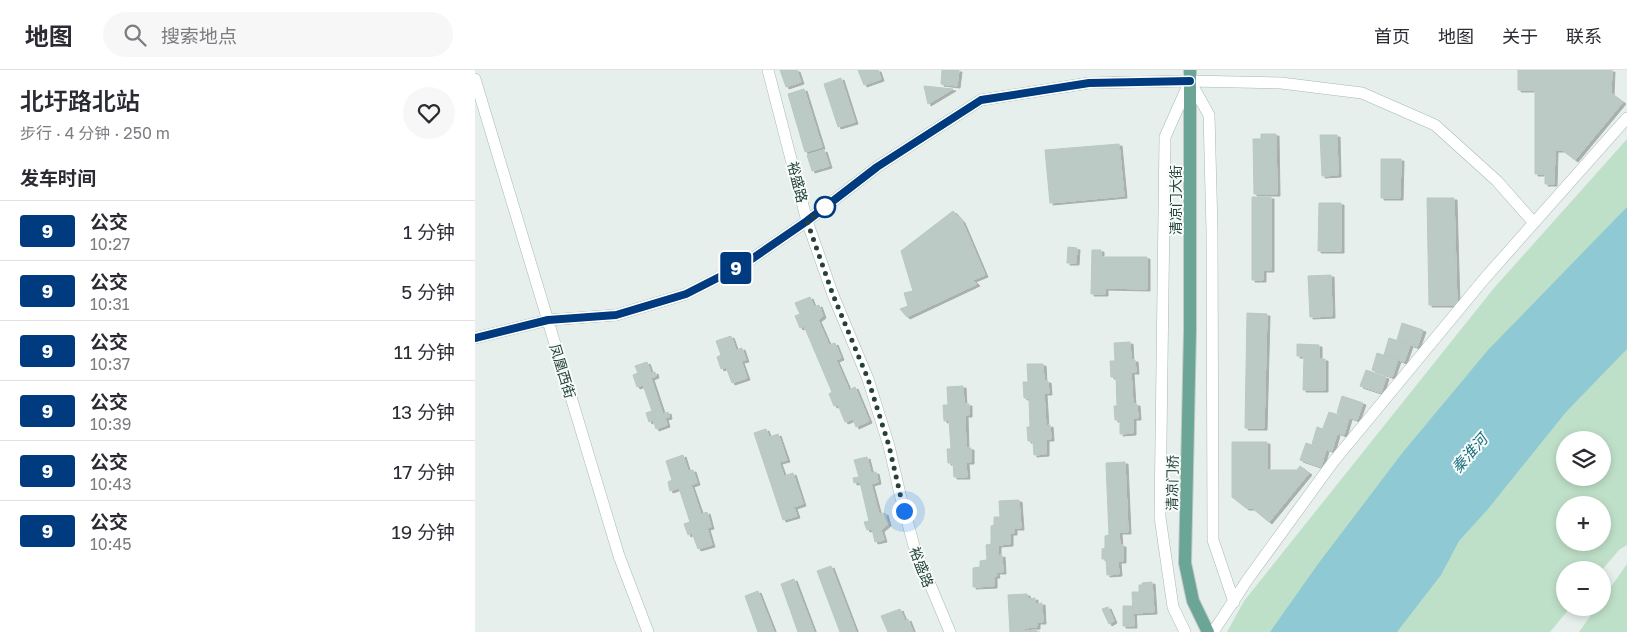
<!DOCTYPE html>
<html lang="zh">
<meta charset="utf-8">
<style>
:root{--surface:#fff;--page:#f7f7f7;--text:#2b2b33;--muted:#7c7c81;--line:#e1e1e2}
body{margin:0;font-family:"Golos Text","Noto Sans SC",sans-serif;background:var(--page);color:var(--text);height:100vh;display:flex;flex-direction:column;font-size:19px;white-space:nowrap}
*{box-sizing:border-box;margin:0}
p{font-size:16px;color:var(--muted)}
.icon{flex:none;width:28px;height:28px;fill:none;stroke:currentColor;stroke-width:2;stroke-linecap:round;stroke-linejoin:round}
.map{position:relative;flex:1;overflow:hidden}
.panel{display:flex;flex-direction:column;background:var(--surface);width:475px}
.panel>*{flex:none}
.badge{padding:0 10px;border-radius:4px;font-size:18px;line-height:32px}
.buttons{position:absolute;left:1081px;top:361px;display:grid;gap:10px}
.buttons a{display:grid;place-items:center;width:55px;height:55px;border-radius:50%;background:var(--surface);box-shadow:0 2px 8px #0003;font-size:25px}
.you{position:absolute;width:25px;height:25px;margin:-12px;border:4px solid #fff;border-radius:50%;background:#1a73e8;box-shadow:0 0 0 8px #1a73e833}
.map>.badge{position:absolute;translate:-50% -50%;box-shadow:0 0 0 2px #fff}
h2{padding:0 20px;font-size:19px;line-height:45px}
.round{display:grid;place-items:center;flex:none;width:52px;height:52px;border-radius:26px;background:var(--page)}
.head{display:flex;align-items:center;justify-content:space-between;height:85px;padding:0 20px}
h1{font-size:24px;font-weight:600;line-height:38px}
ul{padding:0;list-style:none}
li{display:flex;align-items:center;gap:15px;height:60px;padding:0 20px;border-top:1px solid var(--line)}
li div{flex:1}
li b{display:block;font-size:19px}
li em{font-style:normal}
li .badge{min-width:55px;font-weight:700;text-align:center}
header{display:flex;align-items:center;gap:30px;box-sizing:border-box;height:70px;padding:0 25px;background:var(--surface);border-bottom:1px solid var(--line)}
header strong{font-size:24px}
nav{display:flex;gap:28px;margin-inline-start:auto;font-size:18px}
.search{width:350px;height:45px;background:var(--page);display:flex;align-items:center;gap:12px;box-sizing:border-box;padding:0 18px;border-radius:28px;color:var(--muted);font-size:19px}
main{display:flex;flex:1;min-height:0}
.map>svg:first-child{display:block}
.green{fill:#bfe0c8;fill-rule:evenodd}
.water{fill:#8ec9d4}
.building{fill:#bbcac4;stroke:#b8c9c2;filter:url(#shadow)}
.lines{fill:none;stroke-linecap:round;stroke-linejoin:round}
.secondary-casing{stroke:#a4bbb3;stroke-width:12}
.primary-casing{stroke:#c2cac8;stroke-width:14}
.secondary{stroke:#fff;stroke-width:11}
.primary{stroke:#6aa596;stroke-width:12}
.line-casing{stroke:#fff;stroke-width:11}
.line{stroke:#003b80;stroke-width:8}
.walk{stroke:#24423a;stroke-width:5;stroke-dasharray:0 9}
.stop-dot{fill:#fff;stroke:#003b80;stroke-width:2.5}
.labels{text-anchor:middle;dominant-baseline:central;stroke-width:4;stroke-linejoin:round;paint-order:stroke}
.street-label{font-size:14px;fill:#24423a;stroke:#f7fbf9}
.water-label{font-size:15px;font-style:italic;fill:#1c6f80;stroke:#f7fbf9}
</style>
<header>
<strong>地图</strong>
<div class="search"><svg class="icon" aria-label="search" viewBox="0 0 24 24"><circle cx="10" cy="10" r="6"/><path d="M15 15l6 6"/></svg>搜索地点</div>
<nav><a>首页</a><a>地图</a><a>关于</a><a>联系</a></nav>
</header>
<main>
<section class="panel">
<div class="head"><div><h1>北圩路北站</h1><p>步行 · 4 分钟 · 250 m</p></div><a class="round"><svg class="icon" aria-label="heart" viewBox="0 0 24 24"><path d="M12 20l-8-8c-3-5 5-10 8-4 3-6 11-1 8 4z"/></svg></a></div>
<h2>发车时间</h2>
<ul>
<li><span class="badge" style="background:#003b80;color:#fff">9</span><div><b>公交</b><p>10:27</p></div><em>1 分钟</em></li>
<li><span class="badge" style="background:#003b80;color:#fff">9</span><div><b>公交</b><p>10:31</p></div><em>5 分钟</em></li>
<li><span class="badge" style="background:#003b80;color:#fff">9</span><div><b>公交</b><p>10:37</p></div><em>11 分钟</em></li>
<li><span class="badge" style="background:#003b80;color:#fff">9</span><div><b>公交</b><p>10:39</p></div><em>13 分钟</em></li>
<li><span class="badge" style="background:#003b80;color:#fff">9</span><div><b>公交</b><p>10:43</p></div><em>17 分钟</em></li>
<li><span class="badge" style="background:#003b80;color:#fff">9</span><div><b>公交</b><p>10:45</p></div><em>19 分钟</em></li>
</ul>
</section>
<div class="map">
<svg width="1152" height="562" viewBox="0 0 1152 562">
<defs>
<filter id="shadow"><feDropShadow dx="3" dy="2" stdDeviation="0" flood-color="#0004"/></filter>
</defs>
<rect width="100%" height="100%" fill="#e6efeb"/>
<path class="green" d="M1152,69V475L1144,480L1127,500H1090V538H1095L1075,562H752L769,531L1019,218ZM1090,370H1128V408H1090ZM1090,435H1128V472H1090Z
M1152,494V562H1104L1121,538H1128V528Z"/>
<path class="water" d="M1152,137V279L1091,342L1013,439L984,471L966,505L922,562H795L843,494L928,382L1013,280Z"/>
<path class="building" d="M305,0H322L326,12L311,17Z
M383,0H403L406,9L389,15Z
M467,0H484L482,16L466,14Z
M1043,0H1137L1136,23L1148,32L1100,90L1087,80H1080L1079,114H1070V104H1060V20H1043Z
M366,8L380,52L363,57L349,14Z
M449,16L478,19L453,34Z
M329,19L347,77L330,82L313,24Z
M786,64H801L802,124H779L778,69H786Z
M845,65H862L863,105L847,106Z
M644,74L649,126L575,133L570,80Z
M349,80L354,96L337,101L332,85Z
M906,89H926L925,128H906Z
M777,127H796V200H788V210H777Z
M952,128H979L982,235H954Z
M844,133H866V181H843Z
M478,141L487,151L510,205L498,210L502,214L432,247L425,239L433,236L429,223L438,221L426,181Z
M593,177L602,178L601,193H592Z
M617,180H626V187H672V219L630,218V224H616Z
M856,205L857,246L835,247L833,206Z
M335,227L339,237L344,235L348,246L343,250L354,275L360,273L366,288L361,290L374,320L380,317L394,351L381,357L378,349L370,352L363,335L359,336L354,324L357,322L329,256L325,258L320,246L325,244L320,233Z
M772,243L792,244L789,358H770Z
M927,253L948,260L942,277L922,270Z
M256,266L261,280L267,278L271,290L266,291L272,308L257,313L251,297L246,299L242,287L246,285L241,271Z
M914,268L935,275L929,292L909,285Z
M655,272L656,290H660L661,302H656L658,334H662L663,348H658V363L645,364V350H640L639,336H642L641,307H636L635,291H640L639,273Z
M822,274L844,275V289H850V320H828L829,286H822Z
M902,283L923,290L917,307L897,300Z
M172,292L176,303L180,302L181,306L176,308L188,344L193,342L194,347L190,348L192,355L181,359L178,350L174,352L171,343L177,341L168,315L162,317L158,305L163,303L160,296Z
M552,294H568L569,311H573L574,323H569L571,356L575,355L576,369H571V384L559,385L558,371H553L552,357H555L554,328H549L548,312H553Z
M891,300L911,307L906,323L885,316Z
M488,316L489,334H494V345H490L491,378H496V392H491L492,407H479L478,393H473L472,379H476L474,350L469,351L468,335H473L472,317Z
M867,326L888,333L882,350L862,343Z
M854,342L874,348L869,365L848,358Z
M842,357L862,364L857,381L837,374Z
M291,359L294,367L303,364L312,390L304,392L309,406L318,403L328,434L319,437L322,446L308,450L279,363Z
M757,372H792V400H822L825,396L834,403L794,452L777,438H771L757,427Z
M831,373L851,380L846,397L825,390Z
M208,385L213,401L218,400L222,413L216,415L226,444L232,442L236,457L232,458L237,475L223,479L217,463L213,465L209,454L215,452L204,418L195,421L193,412L197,410L191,391Z
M392,387L396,403L401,402L403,412L396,414L404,444L410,443L413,454L406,460L409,470L400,472L397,459L392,460L389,452L394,451L385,412L379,413L378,408L384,407L379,390Z
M650,392L653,462H644L645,475H648V491H643L644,504L632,505L631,489H627V479L630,478V466L634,465L631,393Z
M544,430L546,458H539V463H535V474L523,475V486L527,485L528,502H521L522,506H519V516L498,517V498L505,497V491L512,490L511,475L516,474V456L519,455V447H525L524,431Z
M356,496L381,562H365L342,501Z
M319,509L339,562H323L306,514Z
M677,512L679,542L658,543L657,522H664V515H667V513Z
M283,521L299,562H283L270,526Z
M552,524L553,529L560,528V534L567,533L568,552H562V557L548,558L550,561L562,560V562H535L533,525Z
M648,536H658L659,556H648Z
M633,537L639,551L634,554L627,539Z
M425,539L430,551L433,549L438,562H413L406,546Z"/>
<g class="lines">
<defs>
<path id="secondary" d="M293,0L332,151L358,225L393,309L414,376L425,424L439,476L475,562
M0,9L144,486L173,562
M715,11L734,45L737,160L738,470L759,532
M0,268L73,250L141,245L211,224L268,195L332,151L402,97L506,30L614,13L715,11L806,13L887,23L960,55L1022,111L1059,153
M710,562L698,537L685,447L690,67L714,13
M738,562L773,509L858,392L1010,208L1152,48"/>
<path id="primary" d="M715,0V260L710,493L718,531L733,562"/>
</defs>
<use href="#secondary" class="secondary-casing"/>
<use href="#primary" class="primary-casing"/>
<use href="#secondary" class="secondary"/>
<use href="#primary" class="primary"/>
</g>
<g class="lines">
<defs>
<path id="line" d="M0,268L73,250L141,245L211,224L268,195L332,151L402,97L506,30L614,13L715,11"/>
</defs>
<use href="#line" class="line-casing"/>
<use href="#line" class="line"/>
<path class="walk" d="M350,137L355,134L332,151L358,225L393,309L414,376L429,441"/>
</g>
<circle class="stop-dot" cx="350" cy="137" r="10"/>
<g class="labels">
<g class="street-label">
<text transform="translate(323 112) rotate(76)">裕盛路</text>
<text transform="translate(700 130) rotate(-90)">清凉门大街</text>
<text transform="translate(88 301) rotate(73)">凤凰西街</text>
<text transform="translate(697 413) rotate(-89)">清凉门桥</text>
<text transform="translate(447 497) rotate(69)">裕盛路</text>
</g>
<g class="water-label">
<text transform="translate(994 383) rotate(-49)">秦淮河</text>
</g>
</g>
</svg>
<div class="buttons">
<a><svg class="icon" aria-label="layers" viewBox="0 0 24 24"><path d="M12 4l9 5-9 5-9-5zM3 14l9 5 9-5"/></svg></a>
<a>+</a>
<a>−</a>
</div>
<div class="you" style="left:429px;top:441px"></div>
<b class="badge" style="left:261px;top:198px;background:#003b80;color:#fff">9</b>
</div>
</main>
